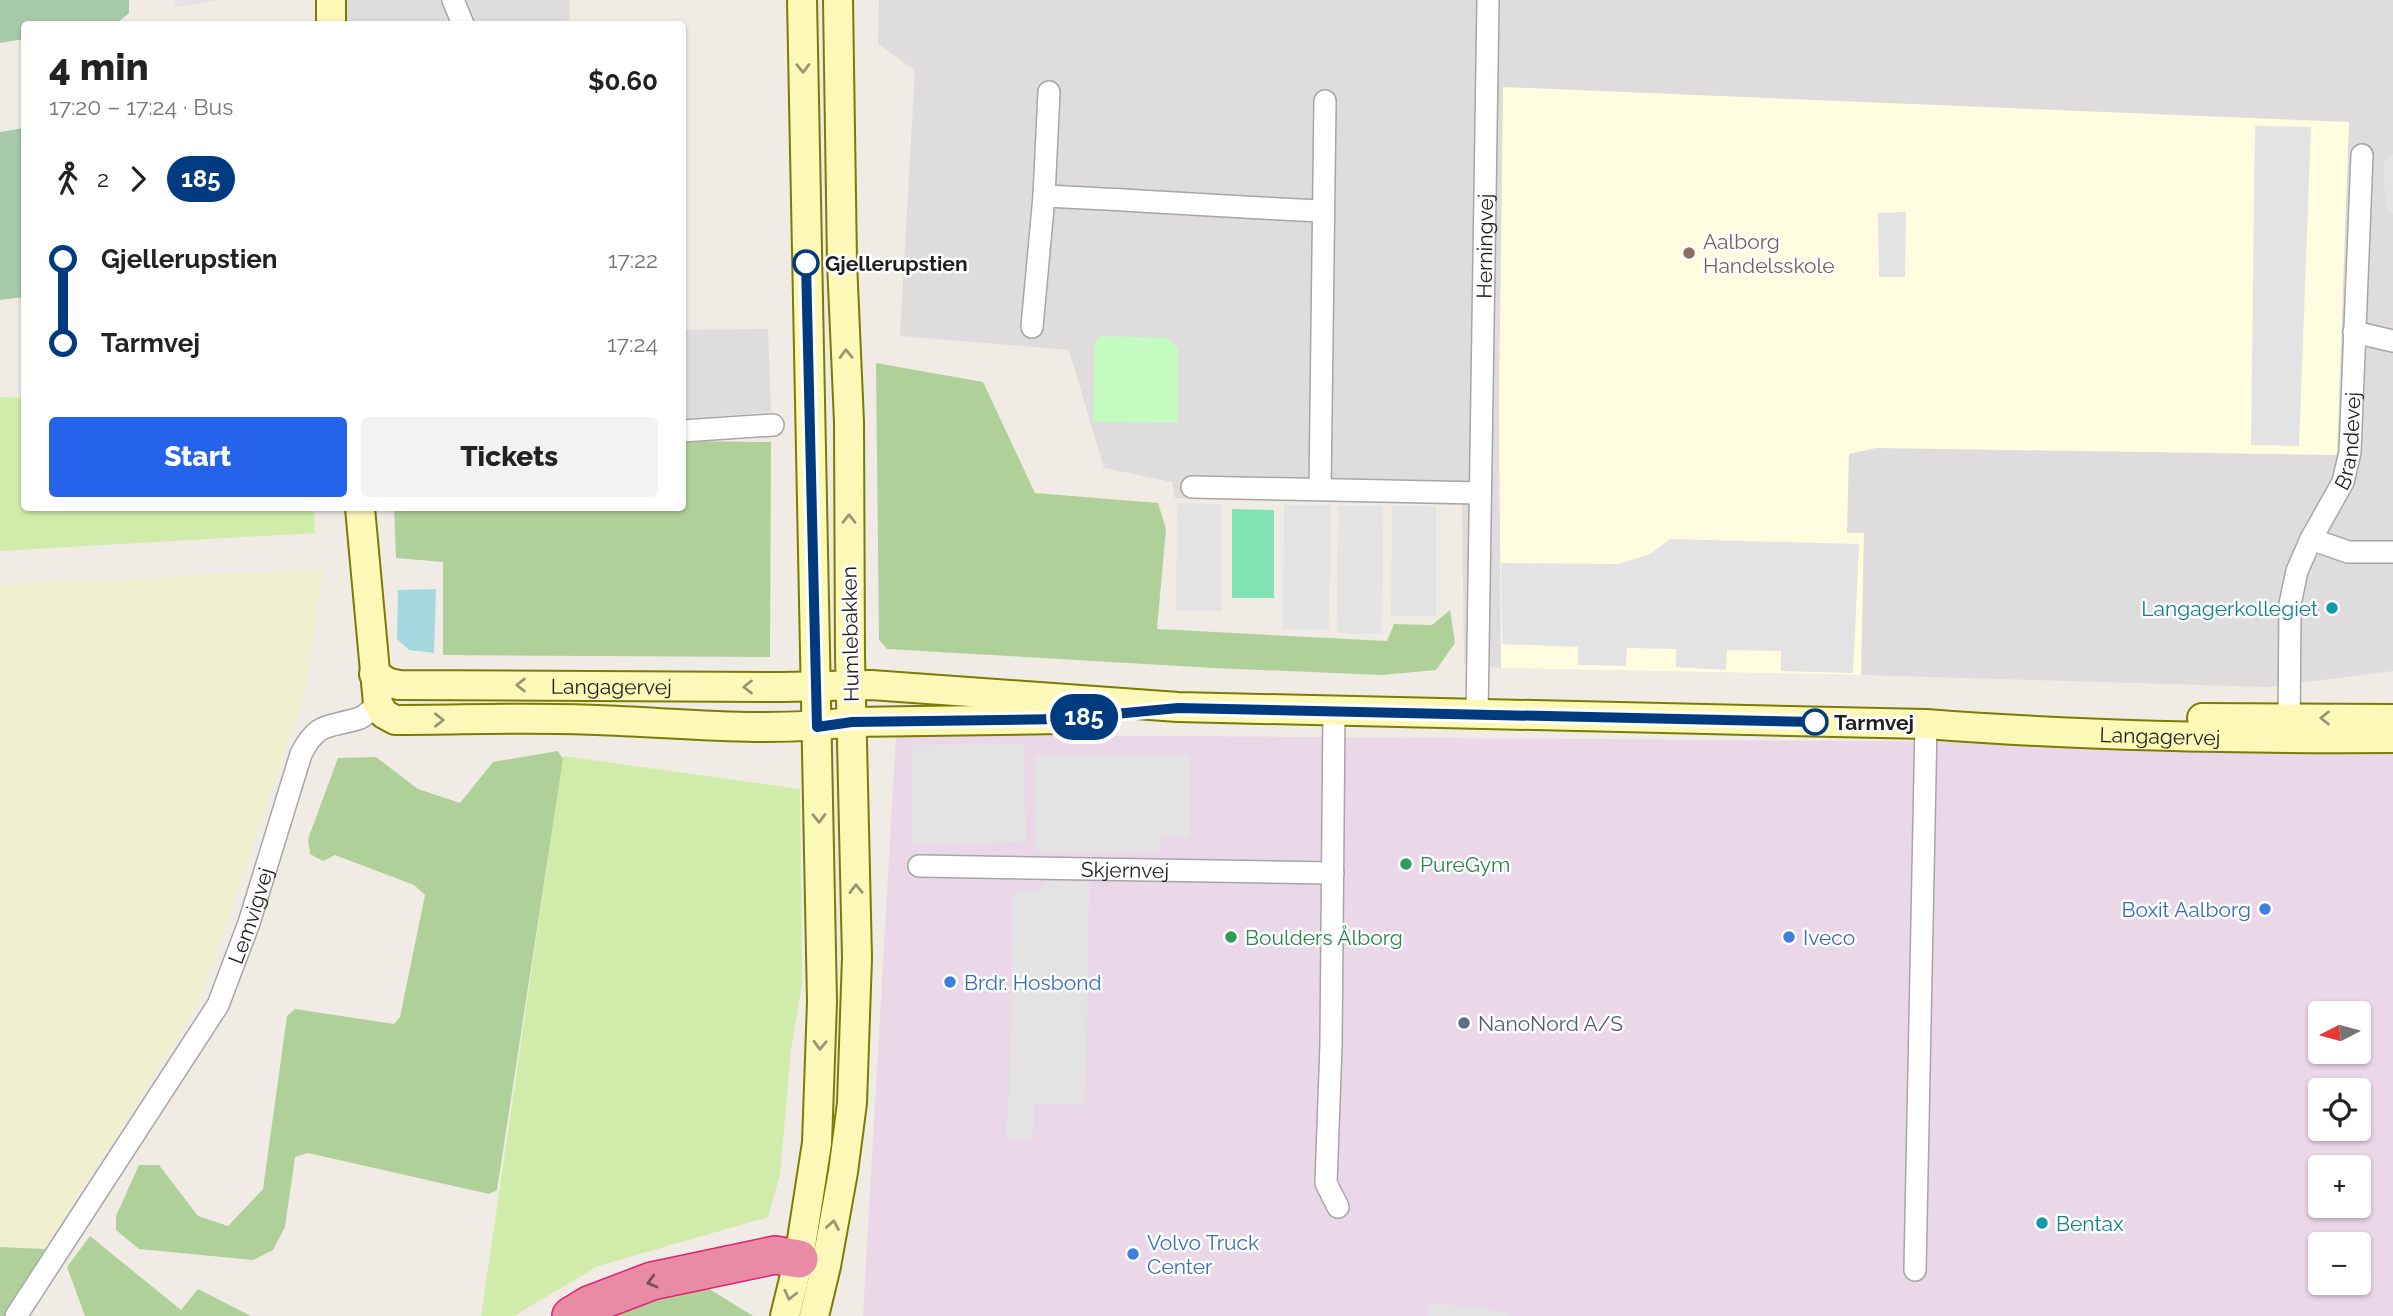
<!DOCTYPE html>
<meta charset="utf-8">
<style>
:root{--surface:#fff;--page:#f2f2f2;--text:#222;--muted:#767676;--accent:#2563eb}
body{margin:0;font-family:Raleway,sans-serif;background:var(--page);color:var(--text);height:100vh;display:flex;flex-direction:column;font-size:26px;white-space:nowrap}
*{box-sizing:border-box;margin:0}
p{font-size:23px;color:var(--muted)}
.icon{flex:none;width:38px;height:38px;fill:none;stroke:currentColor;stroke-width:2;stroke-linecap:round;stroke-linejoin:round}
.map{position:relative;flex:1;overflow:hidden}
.details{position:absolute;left:21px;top:21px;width:665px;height:490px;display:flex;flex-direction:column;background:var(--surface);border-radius:7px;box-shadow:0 2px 5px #0004}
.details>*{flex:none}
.badge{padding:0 14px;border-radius:23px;font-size:24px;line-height:46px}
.needle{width:46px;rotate:264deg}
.tools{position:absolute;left:2308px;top:1001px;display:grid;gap:14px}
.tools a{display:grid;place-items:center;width:63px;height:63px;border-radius:7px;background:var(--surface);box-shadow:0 2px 5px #0004;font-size:35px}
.map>.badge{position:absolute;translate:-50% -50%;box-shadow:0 0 0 4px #fff}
.legs{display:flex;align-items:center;gap:10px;height:77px;padding:0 28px;font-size:23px}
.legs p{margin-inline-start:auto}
.headline{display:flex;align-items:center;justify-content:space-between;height:119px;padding:0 28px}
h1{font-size:38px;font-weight:800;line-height:52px}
.action{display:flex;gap:14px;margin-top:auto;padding:14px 28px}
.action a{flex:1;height:80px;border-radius:7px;background:var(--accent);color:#fff;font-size:28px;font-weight:800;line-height:80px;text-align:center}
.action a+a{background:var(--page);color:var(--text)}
ul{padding:0 28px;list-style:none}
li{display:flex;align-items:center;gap:24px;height:84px;font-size:26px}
li i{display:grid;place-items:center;width:10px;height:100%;margin:0 9px;background:currentColor}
li i::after{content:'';width:18px;height:18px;margin:-9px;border:5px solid;border-radius:50%;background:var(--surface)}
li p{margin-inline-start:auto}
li:first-child i{background:linear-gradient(#0000 50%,currentColor 0)}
li:last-child i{background:linear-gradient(currentColor 50%,#0000 0)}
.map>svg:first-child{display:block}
.residential{fill:#dedcdc}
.industrial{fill:#ead7e8;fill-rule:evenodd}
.education{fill:#fffce0}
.farmland{fill:#f0efd0}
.grass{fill:#d1ecaa}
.forest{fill:#afd199}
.cemetery{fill:#a6caa8}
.park{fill:#c3fbc1}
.pitch{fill:#81e2b3}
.parking{fill:#e3e3e3}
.water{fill:#a4d8df}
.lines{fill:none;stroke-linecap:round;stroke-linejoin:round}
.street-casing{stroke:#a6a6a6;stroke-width:24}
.secondary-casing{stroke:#7b7c01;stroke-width:32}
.highway-casing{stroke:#e11f75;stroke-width:40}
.street{stroke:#fff;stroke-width:21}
.secondary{stroke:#fcf9b8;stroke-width:28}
.highway{stroke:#ea8ba6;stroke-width:37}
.oneway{stroke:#999773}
.oneway2{stroke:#7a505c}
.line-1-casing{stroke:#fff;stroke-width:16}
.line-1{stroke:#003b80;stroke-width:10}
.education-dot{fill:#8d6e63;stroke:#fff;stroke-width:2.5}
.stop-1-dot{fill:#fff;stroke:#003b80;stroke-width:3.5}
.culture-dot{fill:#0f9aa8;stroke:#fff;stroke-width:2.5}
.leisure-dot{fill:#2e9e5b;stroke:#fff;stroke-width:2.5}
.shop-dot{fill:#3f7fe0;stroke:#fff;stroke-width:2.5}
.service-dot{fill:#5c6f8a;stroke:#fff;stroke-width:2.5}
.labels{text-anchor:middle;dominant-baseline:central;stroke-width:5;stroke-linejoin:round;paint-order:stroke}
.education-label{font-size:21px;fill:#785e54;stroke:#fff;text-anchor:start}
.street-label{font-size:21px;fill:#1f1f1f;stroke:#fff}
.stop-label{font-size:21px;font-weight:bold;fill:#1f1f1f;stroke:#fff;text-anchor:start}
.culture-label{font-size:21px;fill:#0d838f;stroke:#fff;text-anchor:end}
.leisure-label{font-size:21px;fill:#27864d;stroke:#fff;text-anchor:start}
.shop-label{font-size:21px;fill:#366cbe;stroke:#fff;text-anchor:start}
.service-label{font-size:21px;fill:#4e5e75;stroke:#fff;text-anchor:start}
</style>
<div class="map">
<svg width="2393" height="1316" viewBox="0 0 2393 1316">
<rect width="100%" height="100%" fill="#f0ece5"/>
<path class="residential" d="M345,0H569L570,24H345Z
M879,0H2393V671L2269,687L1861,675L1501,668L1464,663L1462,505L1175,498L1172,482L1104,468L1069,350L900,336L915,70L878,44Z
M768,329L771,412L683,419V330Z"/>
<path class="industrial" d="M896,734L2393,745V1316H863ZM2320,1013H2359V1052H2320ZM2320,1090H2359V1129H2320ZM2320,1167H2359V1206H2320ZM2320,1244H2359V1283H2320Z"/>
<path class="education" d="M1503,87L2349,122L2337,455L1876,448L1849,454L1847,533H1864L1861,675L1501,668L1499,403Z"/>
<path class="farmland" d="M324,569L304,697L197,1008L45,1249L0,1247V585Z"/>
<path class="grass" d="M0,397L24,398V508H314L315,533L0,551Z
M563,756L800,789L802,984L791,1050L780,1175L768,1217L598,1266L514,1316H481Z"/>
<path class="forest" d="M876,363L983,382L1035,493L1158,503L1166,529L1157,629L1387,641L1394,624L1432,625L1450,610L1455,643L1436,670L1382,675L1214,668L887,649L879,640Z
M683,441L771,442L770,657L443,655V562L396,558L394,508H682Z
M558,751L563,759L497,1190L489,1194L308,1153L295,1157L285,1227L273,1250L253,1260L139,1249L116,1230V1216L139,1165H159L198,1216L228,1226L263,1189L287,1016L295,1009L394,1024L400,1017L425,895L414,885L335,855L323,861L310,854L308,839L338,758L376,757L418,789L460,803L493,762Z
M90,1236L181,1310L198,1289L251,1316H85L67,1267Z
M0,1247L45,1249L4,1316H0Z
M698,1282L753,1316H597Z"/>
<path class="cemetery" d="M0,0H129V13L116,24H24V39L0,43Z
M24,128V297L0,300V132Z"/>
<path class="park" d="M1100,336L1167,338L1178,349V423L1093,422L1095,342Z"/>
<path class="pitch" d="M1232,509L1274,510V598H1232Z"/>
<path class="parking" d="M174,0H222L174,7Z
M2255,126L2311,127L2299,446L2251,445Z
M2393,153V214L2385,205L2384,162Z
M1906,212L1905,277H1879L1878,213Z
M1177,503L1222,504V611H1176Z
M1284,505H1331L1329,630L1283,629Z
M1338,506H1383L1382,634L1337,633Z
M1392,506H1436V616H1391Z
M1670,539L1859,544L1853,673L1781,671V651L1727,650L1726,670L1676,667V649L1627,648L1626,666L1578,665V647L1502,644L1501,563L1619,564L1650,554Z
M1024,744L1026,842L912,843L911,745Z
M1035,755H1190V837H1161V851H1035Z
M1044,881L1090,882L1085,1105L1034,1104L1033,1139H1005L1010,1085L1012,893L1039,892Z
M1430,1302L1508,1312L1507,1316H1428Z"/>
<path class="water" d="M436,589L434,653L409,650L397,639L398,590Z"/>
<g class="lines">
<defs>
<g id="street">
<path d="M453,0L463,24"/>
<path d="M1044,196C1137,200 1230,207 1323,211"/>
<path d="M1032,327L1044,196L1049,92"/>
<path d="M2354,332L2393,341"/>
<path d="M682,431L773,425"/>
<path d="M1192,487L1480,493"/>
<path d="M1320,489L1325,101"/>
<path d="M2311,539L2348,552H2393"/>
<path d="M1334,710L1331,1045L1326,1183L1338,1207"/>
<path id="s1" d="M1477,715L1488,0"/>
<path id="s2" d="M2289,731L2290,604L2297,571L2311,539L2343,482L2350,452L2362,155"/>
<path id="s3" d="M919,866L1333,873"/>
<path d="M1915,1270L1926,724"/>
<path id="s4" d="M16,1316L218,1005L249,923L301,754C318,720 330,728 360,718C367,715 372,709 378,704"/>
</g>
<g id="secondary">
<path d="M331,0V24"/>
<path d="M360,508L378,704L384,714L395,720C462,720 530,717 597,720C682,723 767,733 851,722L1062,719L1102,715"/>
<path id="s5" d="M374,674L389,683L399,685L783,687L871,685L1178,707L1926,724C2082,736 2237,739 2393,738"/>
<path d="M2202,718L2393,719"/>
<path d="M785,1316L799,1259L817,1143L822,1002L802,0"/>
<path d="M814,1316L826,1266L843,1172L852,1103L857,958L850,656L849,422L842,262L838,0"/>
</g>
<path id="highway" d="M571,1316L589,1305L652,1281L775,1255L799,1259"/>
</defs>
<use href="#street" class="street-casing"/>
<use href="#secondary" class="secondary-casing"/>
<use href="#highway" class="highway-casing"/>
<use href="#street" class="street"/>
<use href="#secondary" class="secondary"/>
<use href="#highway" class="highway"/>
</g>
<defs><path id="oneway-chevron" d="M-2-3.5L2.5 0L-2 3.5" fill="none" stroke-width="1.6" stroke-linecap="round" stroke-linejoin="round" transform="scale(1.75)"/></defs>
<g class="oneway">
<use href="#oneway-chevron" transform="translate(803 68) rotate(89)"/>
<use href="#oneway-chevron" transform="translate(846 354) rotate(-92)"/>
<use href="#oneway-chevron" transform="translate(849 519) rotate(-90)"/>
<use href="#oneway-chevron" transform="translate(521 685) rotate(-180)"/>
<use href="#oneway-chevron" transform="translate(748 687) rotate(-180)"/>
<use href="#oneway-chevron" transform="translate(2325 718) rotate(-180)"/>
<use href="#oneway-chevron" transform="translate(439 720)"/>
<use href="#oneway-chevron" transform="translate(819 818) rotate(89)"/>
<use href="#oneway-chevron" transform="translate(856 889) rotate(-91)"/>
<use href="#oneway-chevron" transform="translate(820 1045) rotate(92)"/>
<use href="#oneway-chevron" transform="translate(833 1225) rotate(-80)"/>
<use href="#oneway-chevron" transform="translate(790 1295) rotate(103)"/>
</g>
<use class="oneway2" href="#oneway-chevron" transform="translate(652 1282) rotate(165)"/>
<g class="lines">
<defs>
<path id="line-1" d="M806,263L817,727L852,722L1062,719L1178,708L1815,722"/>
</defs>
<use href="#line-1" class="line-1-casing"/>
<use href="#line-1" class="line-1"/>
</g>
<circle class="education-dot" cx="1689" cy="253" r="7"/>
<g class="stop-1-dot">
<circle cx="806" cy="263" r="12"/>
<circle cx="1815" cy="722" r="12"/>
</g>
<g class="culture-dot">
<circle cx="2332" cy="608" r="7"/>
<circle cx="2042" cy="1223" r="7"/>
</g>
<g class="leisure-dot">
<circle cx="1406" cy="864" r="7"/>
<circle cx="1231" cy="937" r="7"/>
</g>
<g class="shop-dot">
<circle cx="2265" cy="909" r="7"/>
<circle cx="1789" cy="937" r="7"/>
<circle cx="950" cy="982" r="7"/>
<circle cx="1133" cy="1254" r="7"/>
</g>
<circle class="service-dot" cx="1464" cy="1023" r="7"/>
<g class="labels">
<g class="education-label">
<text x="1703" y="241">Aalborg<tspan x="1703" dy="24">Handelsskole</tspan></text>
</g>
<g class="street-label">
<text stroke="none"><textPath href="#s1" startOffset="469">Herningvej</textPath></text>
<text stroke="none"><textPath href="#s2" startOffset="303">Brandevej</textPath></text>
<text transform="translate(850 634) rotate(-91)">Humlebakken</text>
<text stroke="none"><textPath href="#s5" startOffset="240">Langagervej</textPath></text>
<text stroke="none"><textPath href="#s5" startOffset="1790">Langagervej</textPath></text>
<text stroke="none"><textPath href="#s3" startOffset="206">Skjernvej</textPath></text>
<text stroke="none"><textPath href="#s4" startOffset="466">Lemvigvej</textPath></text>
</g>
<g class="stop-label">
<text x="825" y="263">Gjellerupstien</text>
<text x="1834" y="722">Tarmvej</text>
</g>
<g class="culture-label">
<text x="2318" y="608">Langagerkollegiet</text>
<text x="2056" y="1223" text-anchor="start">Bentax</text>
</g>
<g class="leisure-label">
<text x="1420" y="864">PureGym</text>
<text x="1245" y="937">Boulders Ålborg</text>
</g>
<g class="shop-label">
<text x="2251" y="909" text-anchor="end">Boxit Aalborg</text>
<text x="1803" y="937">Iveco</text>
<text x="964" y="982">Brdr. Hosbond</text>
<text x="1147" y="1242">Volvo Truck<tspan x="1147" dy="24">Center</tspan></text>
</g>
<g class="service-label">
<text x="1478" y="1023">NanoNord A/S</text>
</g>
</g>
</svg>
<div class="tools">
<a><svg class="needle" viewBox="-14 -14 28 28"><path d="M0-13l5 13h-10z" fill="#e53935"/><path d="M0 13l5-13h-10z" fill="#767676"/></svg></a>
<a><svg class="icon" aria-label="locate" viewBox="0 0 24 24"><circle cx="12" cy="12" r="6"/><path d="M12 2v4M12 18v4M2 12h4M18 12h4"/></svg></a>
<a>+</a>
<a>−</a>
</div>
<b class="badge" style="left:1084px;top:717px;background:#003b80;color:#fff">185</b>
<section class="details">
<div class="headline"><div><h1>4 min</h1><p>17:20 – 17:24 · Bus</p></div><b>$0.60</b></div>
<div class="legs"><svg class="icon" aria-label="walk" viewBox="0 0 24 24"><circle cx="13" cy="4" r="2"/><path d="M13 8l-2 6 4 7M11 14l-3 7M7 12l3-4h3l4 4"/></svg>2<svg class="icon" aria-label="forward" viewBox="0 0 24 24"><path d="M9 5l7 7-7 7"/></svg><b class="badge" style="background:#003b80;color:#fff">185</b></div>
<ul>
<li><i style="color:#003b80"></i><b>Gjellerupstien</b><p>17:22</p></li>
<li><i style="color:#003b80"></i><b>Tarmvej</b><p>17:24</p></li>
</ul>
<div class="action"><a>Start</a><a>Tickets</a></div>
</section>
</div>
